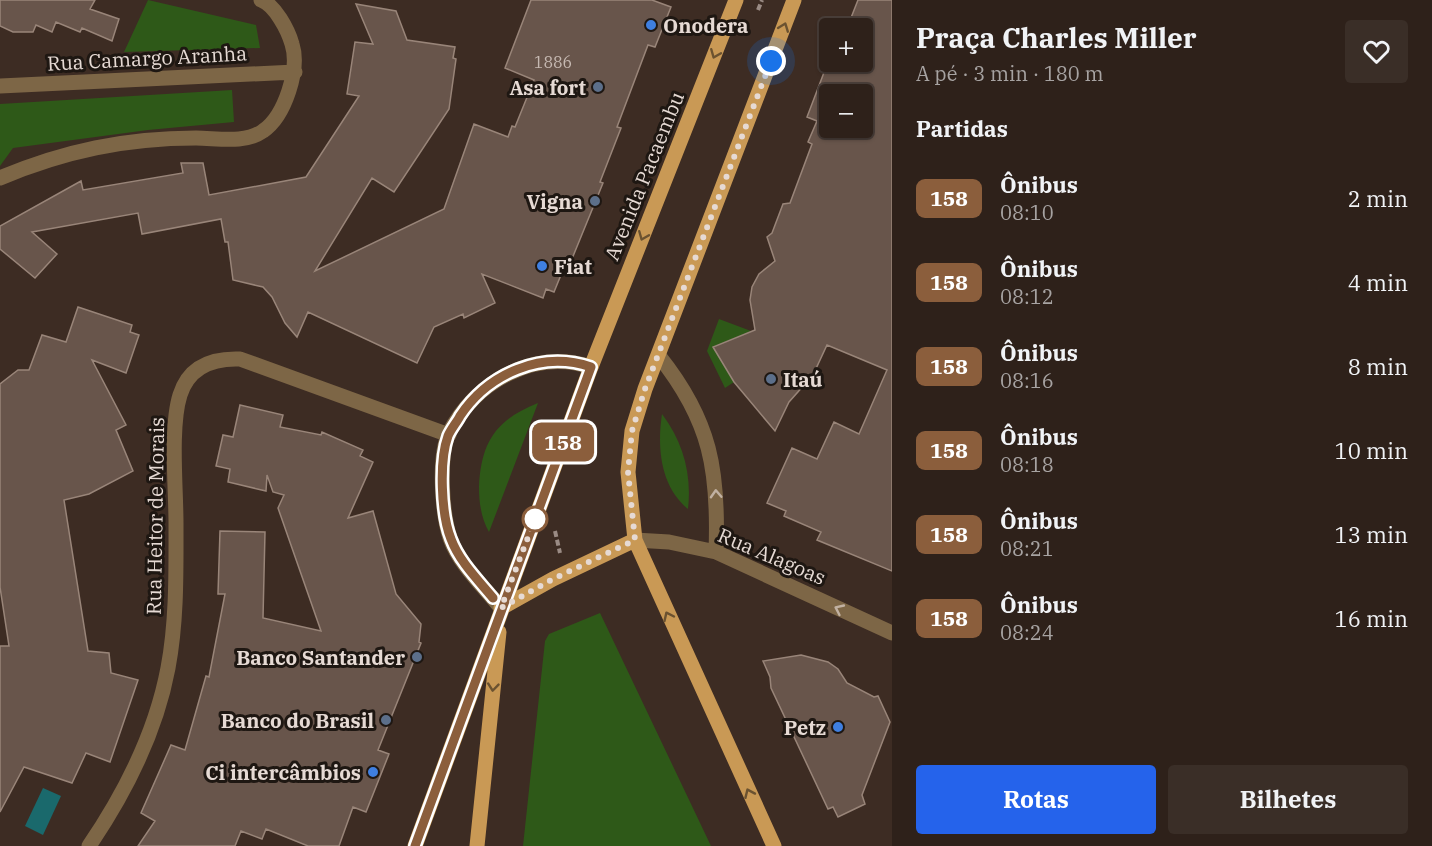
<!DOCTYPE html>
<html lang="pt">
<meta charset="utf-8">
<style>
:root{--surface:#2e211a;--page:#3a2e27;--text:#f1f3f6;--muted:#a7a3a2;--line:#493e39;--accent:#2563eb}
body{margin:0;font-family:"IBM Plex Serif",serif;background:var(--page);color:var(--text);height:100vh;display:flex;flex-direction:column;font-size:22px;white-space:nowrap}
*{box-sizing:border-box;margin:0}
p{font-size:20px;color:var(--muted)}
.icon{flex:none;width:33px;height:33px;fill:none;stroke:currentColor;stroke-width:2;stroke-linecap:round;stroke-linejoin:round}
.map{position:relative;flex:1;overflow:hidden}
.panel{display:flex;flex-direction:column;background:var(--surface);width:540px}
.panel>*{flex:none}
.badge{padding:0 12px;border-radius:9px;font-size:21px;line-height:39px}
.buttons{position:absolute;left:819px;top:18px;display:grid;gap:12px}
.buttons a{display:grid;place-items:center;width:54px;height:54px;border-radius:6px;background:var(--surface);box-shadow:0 2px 4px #0004,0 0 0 2px var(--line);font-size:30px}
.you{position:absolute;width:30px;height:30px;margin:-15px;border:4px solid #fff;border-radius:50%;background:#1a73e8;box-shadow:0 0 0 9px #1a73e833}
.map>.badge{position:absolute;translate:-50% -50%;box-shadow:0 0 0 3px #fff}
h2{padding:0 24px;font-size:22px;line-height:54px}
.round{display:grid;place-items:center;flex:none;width:63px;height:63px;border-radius:6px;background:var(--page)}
.summary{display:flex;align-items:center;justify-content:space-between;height:102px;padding:0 24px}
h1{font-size:28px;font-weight:800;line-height:45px}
.cta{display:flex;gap:12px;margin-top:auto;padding:12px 24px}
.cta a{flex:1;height:69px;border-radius:6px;background:var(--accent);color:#fff;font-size:24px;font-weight:800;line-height:69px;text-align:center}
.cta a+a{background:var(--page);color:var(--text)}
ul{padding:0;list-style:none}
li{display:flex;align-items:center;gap:18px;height:84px;padding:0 24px}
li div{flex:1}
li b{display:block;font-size:22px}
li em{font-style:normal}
li .badge{min-width:66px;font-weight:700;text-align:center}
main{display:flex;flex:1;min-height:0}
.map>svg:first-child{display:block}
.green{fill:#2e5918}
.water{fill:#1a696c}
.building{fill:#68554b;stroke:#998579;stroke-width:1.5;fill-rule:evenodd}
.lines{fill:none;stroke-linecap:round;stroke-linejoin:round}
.path{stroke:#9a8b84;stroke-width:4;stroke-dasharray:6 3;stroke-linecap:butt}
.minor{stroke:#7d6646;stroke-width:15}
.primary{stroke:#c99955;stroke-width:15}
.oneway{stroke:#6b5230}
.oneway2{stroke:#c1b1a2}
.line-casing{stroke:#fff;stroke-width:14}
.line{stroke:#8b5e3c;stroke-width:9}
.walk{stroke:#e6dad4;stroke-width:6;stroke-dasharray:0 10.8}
.shop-dot{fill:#3f7fe0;stroke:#1e1712;stroke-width:2}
.service-dot{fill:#5c6f8a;stroke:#1e1712;stroke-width:2}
.stop-dot{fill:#fff;stroke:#8b5e3c;stroke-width:3}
.labels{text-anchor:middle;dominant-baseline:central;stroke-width:6;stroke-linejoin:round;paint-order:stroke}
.number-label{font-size:16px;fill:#c6b9b2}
.poi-label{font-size:20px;font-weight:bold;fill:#e6dad4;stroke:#1e1712;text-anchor:end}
.street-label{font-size:20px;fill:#e6dad4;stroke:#1e1712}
</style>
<main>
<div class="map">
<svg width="892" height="846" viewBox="0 0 892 846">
<rect width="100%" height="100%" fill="#3d2c23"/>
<path class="green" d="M148,0L256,25L260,48L124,52Z
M232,90L234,122L148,130L13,148L0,166V104Z
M719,319L751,331L713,347L734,382L725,388L707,351Z
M538,403L489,532C481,518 479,502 479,487C481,443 495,420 538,403Z
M662,414C683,442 692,474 688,509C660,486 657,447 662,414Z
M600,613L601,615L711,846H523L545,641L549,634Z"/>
<path class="water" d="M43,788L61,796L43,835L25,826Z"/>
<path class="building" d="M0,0H95L90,9L119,19L112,41L82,28L80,32L56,22L52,32L36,25L33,32H13L0,26Z
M531,0H652L671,7L655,47L648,45L617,127L621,128L600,182L603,183L567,271L563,270L554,292L546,289L543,298L482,274L495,303L464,318L463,314L434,327L417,363L308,312L297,337L285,323L272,297L263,287L233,280L228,242H225L221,219L142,234L138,213L32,232L57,254L35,278L0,249V226L81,181L83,190L183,173L181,163H203L209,195L306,177L359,96L347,94L355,42L373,44L356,4L396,11L407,40L455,47L453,58L456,59L449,109L394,192L372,178L315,271L444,209L474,124L508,137L512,126L515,127L534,80L505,68Z
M858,0H892V571L817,540L821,532L784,516L786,511L767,503L792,448L817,459L834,422L859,434L887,370L827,345L813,375L789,402L775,431L734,382L713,347L755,330L750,300L752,287L759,274L775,261L767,237L772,233L783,204L790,203L812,144L808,142L817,121L807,117L828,62L834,64L835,62H862V28H847ZM830,94H862V128H830Z
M78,307L132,325L130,332L139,335L126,373L92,360L126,425L116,430L133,471L89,494L64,500L88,651L109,653L111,673L138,680L110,762L86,753L72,783L24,767L0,812V646H9L0,587V384L18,370H29L42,335L66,342Z
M240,405L283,415L280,427L321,435L322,432L363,450L360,456L373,462L348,518L373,511L396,594L421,624L419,642L421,643L378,750L389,754L366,812L353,807L339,846H308L266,829L262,839L241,831L235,846H138L155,821L141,813L171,745L185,750L206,676L209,677L225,594H218L220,531L265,532L263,618L321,631L278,508L284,495L273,492L267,475L266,491L228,482L230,469L216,466L223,435L233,437Z
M801,655L828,662L838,669L847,683L874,697L878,696L890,722L862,795L865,804L838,817L833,807L828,809L771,688L770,677L763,661Z"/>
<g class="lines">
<path class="path" d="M758,10L762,0
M555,531L560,553"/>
<path class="minor" d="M0,86L295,72
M0,178C64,151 126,138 196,138C217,138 245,144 263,131C285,116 300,69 292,44C288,30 275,5 261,0
M659,356C711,421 719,471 716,552
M635,540L669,542L716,552L892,633
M501,608C484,587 459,564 450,538C442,513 438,457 449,433C475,382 534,348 591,367
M89,846C125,793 156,732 168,668C177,620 176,571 176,523C176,488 170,427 180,395C189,366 213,358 240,359L449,435"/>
<path class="primary" d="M501,608L553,579L635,540
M415,846L591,367L736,0
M477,846L499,632
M774,846L635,540L628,472L632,431L645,389L794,0"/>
</g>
<defs><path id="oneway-chevron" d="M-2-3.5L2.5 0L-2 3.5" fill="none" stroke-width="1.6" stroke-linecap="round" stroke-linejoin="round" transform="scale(1.5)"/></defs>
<g class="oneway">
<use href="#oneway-chevron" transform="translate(784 27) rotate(-69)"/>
<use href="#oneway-chevron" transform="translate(715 54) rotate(112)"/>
<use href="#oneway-chevron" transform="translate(643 236) rotate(112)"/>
<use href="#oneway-chevron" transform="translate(668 616) rotate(-115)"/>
<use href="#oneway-chevron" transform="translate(493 687) rotate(96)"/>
<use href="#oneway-chevron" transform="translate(749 793) rotate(-114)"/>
</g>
<g class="oneway2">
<use href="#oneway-chevron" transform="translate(716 494) rotate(-93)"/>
<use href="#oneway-chevron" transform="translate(839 609) rotate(-155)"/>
</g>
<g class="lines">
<defs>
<path id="line" d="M415,846L591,367C541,350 488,374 460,416C457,422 451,429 448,436C439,461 441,514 451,539C459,561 478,580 493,598"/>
</defs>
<use href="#line" class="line-casing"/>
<use href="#line" class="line"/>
<path class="walk" d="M535,519L501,608L553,579L635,540L628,472L632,431L645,389L771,61"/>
</g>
<g class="shop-dot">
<circle cx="651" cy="25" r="6"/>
<circle cx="542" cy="266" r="6"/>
<circle cx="838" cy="727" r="6"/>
<circle cx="373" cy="772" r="6"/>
</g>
<g class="service-dot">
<circle cx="598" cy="87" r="6"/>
<circle cx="595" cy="201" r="6"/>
<circle cx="771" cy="379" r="6"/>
<circle cx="417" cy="657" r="6"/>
<circle cx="386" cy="720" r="6"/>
</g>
<circle class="stop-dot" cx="535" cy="519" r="12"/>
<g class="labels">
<g class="number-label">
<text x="553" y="62">1886</text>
</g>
<g class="poi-label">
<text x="663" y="25" text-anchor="start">Onodera</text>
<text x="586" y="87">Asa fort</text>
<text x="583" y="201">Vigna</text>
<text x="554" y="266" text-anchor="start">Fiat</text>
<text x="783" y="379" text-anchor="start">Itaú</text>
<text x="405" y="657">Banco Santander</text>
<text x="374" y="720">Banco do Brasil</text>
<text x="826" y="727">Petz</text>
<text x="361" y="772">Ci intercâmbios</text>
</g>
<g class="street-label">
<text transform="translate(147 58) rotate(-3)">Rua Camargo Aranha</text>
<text transform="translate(644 176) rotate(-68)">Avenida Pacaembu</text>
<text transform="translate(155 516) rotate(-89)">Rua Heitor de Morais</text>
<text transform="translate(772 556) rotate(23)">Rua Alagoas</text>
</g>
</g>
</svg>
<div class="buttons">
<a>+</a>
<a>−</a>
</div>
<div class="you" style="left:771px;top:61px"></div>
<b class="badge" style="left:563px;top:442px;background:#8b5e3c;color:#fff">158</b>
</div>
<section class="panel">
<div class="summary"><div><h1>Praça Charles Miller</h1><p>A pé · 3 min · 180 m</p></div><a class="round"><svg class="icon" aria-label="heart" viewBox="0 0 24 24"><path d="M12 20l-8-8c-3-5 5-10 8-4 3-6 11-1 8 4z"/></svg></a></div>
<h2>Partidas</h2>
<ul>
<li><span class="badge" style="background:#8b5e3c;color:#fff">158</span><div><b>Ônibus</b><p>08:10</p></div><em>2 min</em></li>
<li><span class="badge" style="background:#8b5e3c;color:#fff">158</span><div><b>Ônibus</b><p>08:12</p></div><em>4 min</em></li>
<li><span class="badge" style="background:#8b5e3c;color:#fff">158</span><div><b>Ônibus</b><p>08:16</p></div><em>8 min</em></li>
<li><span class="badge" style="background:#8b5e3c;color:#fff">158</span><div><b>Ônibus</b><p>08:18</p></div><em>10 min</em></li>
<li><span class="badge" style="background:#8b5e3c;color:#fff">158</span><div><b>Ônibus</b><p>08:21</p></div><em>13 min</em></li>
<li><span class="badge" style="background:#8b5e3c;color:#fff">158</span><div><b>Ônibus</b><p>08:24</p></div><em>16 min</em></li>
</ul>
<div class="cta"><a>Rotas</a><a>Bilhetes</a></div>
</section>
</main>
